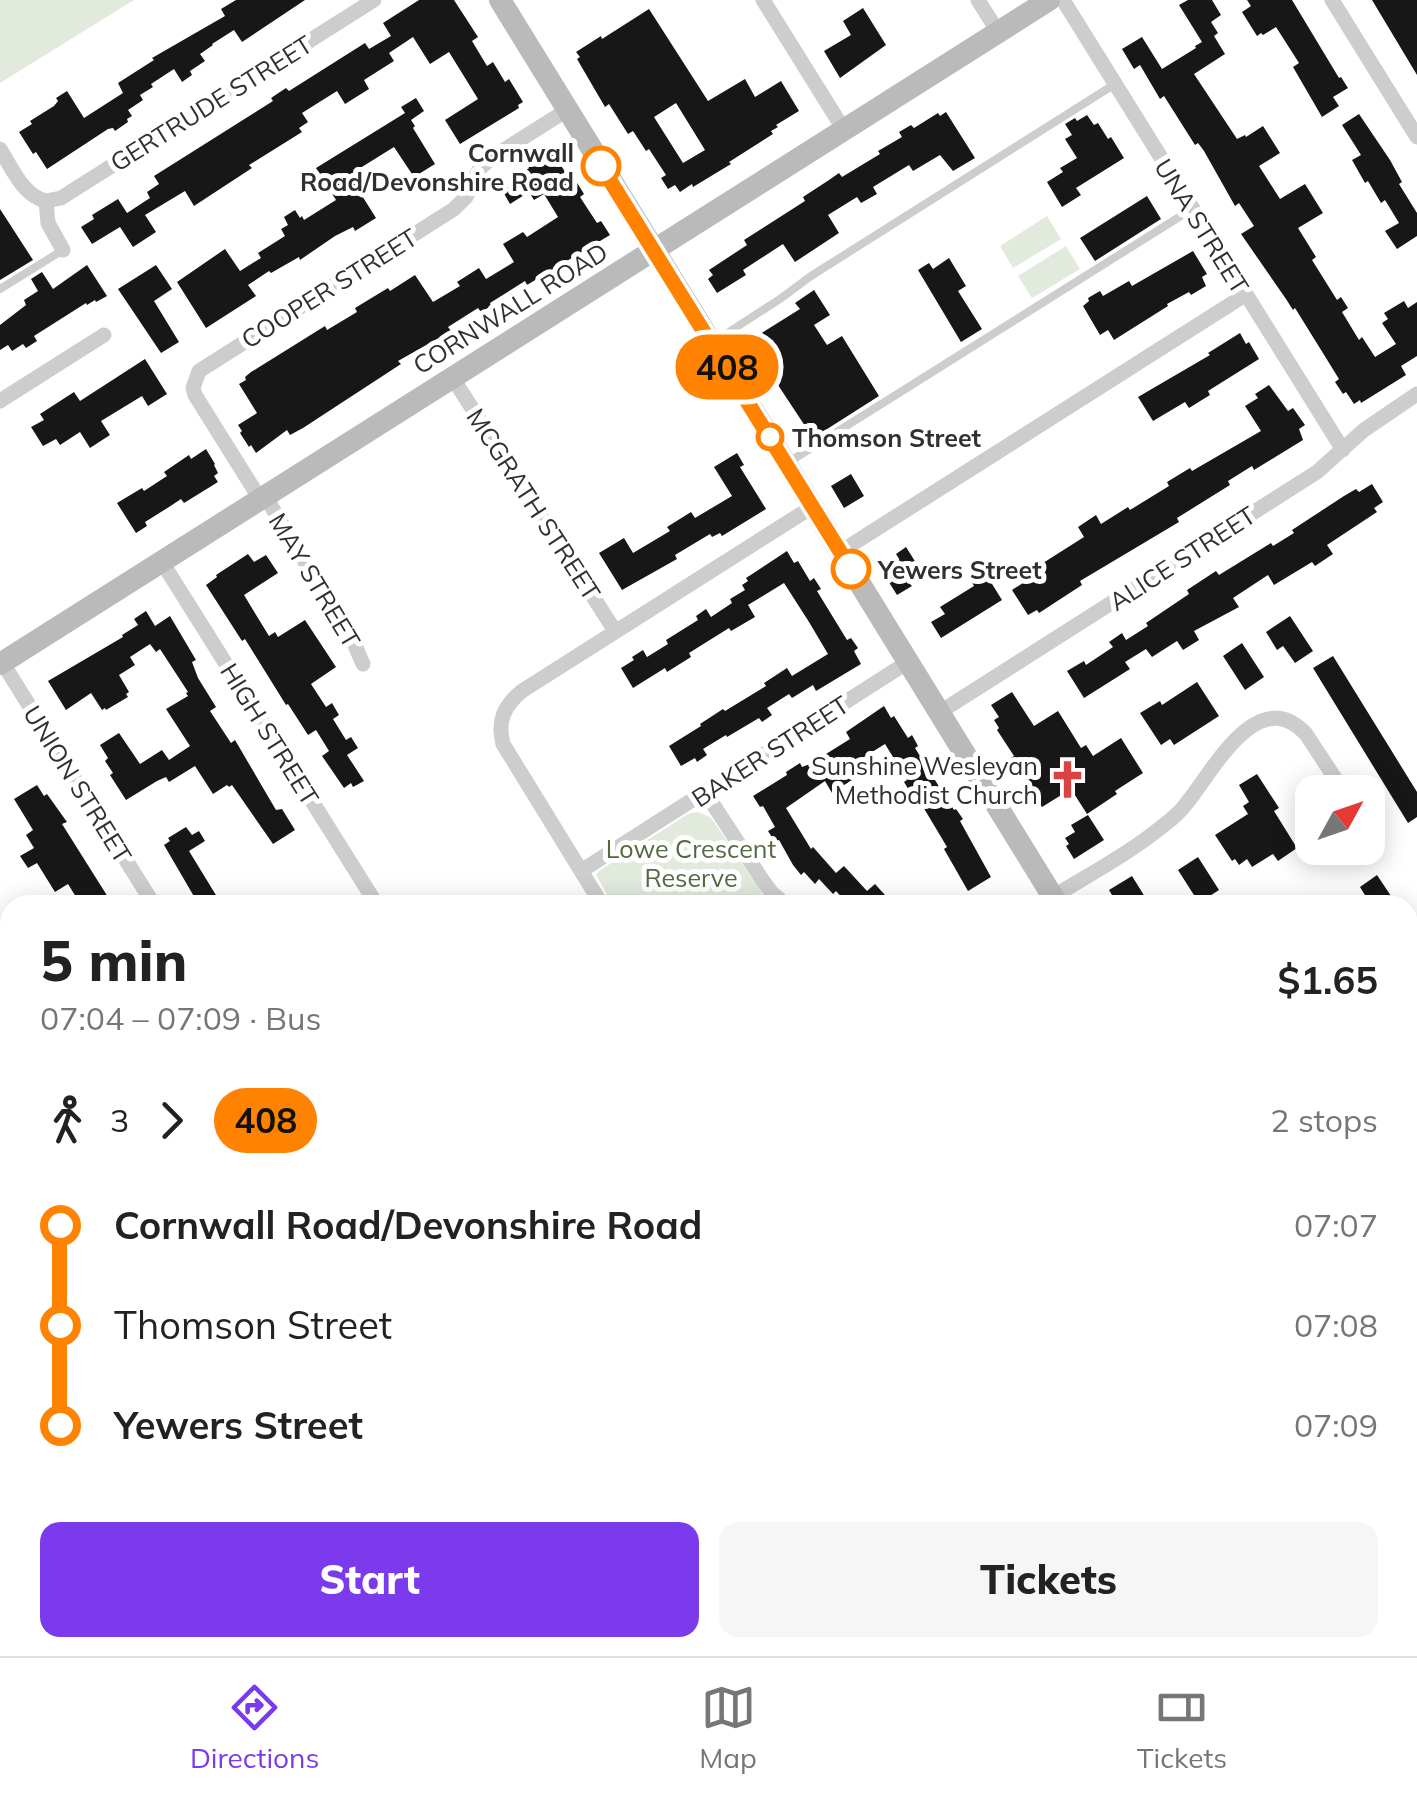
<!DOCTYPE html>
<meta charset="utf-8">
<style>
:root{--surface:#fff;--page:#f6f6f6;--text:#222;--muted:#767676;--line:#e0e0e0;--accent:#7c3aed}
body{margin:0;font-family:Mulish,sans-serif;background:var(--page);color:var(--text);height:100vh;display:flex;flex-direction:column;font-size:38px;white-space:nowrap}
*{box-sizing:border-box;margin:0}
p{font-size:32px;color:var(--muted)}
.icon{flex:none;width:55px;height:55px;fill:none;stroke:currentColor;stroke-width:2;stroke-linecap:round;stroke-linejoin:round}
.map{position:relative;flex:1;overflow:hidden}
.sheet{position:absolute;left:0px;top:895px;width:1418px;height:762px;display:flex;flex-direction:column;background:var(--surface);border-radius:30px 30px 0 0;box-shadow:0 5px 25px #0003}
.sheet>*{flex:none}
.badge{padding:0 20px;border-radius:32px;font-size:35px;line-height:65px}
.needle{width:65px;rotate:50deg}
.buttons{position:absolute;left:1295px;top:775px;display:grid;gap:20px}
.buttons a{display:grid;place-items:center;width:90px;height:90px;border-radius:20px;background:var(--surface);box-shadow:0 5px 25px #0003;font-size:50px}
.map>.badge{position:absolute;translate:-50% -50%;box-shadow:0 0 0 5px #fff}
.legs{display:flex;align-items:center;gap:15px;height:110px;padding:0 40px;font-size:32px}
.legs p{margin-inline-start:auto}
.headline{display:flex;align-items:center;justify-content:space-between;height:170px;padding:0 40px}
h1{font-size:55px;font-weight:800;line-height:75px}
.cta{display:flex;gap:20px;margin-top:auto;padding:20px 40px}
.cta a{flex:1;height:115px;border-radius:20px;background:var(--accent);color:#fff;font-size:40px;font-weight:800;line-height:115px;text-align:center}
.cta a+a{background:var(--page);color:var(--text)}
ul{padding:0 40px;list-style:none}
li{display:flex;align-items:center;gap:35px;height:100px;font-size:38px}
li i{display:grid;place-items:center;width:15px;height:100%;margin:0 12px;background:currentColor}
li i::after{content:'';width:25px;height:25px;margin:-12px;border:8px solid;border-radius:50%;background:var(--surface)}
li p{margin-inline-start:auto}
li:first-child i{background:linear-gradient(#0000 50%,currentColor 0)}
li:last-child i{background:linear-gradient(currentColor 50%,#0000 0)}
.tab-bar{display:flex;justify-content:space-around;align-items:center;height:140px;border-top:2px solid var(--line);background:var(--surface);font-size:28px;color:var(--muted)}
.tab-bar a{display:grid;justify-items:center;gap:5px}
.tab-bar .active{color:var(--accent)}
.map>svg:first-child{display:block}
.green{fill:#e2e9dd}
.building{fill:#171717;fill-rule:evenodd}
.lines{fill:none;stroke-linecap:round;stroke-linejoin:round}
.lane{stroke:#cdcdcd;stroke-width:8}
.street{stroke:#cdcdcd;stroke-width:15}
.secondary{stroke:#bababa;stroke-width:22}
.line-1-casing{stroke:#fff;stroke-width:22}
.line-1{stroke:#ff8200;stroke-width:15}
.stop-1-dot{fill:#fff;stroke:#ff8200;stroke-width:5}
.labels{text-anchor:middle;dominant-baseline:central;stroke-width:10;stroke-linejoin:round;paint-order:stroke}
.street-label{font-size:25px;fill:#303030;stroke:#fff}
.stop-label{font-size:25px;font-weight:bold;fill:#303030;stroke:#fff;text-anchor:start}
.poi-label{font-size:25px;fill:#303030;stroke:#fff;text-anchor:end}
.park-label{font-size:25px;fill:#506940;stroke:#fff}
</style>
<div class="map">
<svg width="1417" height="1656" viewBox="0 0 1417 1656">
<rect width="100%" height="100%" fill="#fff"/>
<path class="green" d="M0,0H134L0,83Z
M1047,216L1061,239L1013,268L1000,246Z
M1066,246L1080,269L1032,298L1018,276Z
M698,812L710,817L714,822L762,893L772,905H613L596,875L599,871L688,814Z"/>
<path class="building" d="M236,0H305L242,42L234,30L212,44L213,45L200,54L205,61L190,71L192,75L182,82L174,69L151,84L153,87L140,95L143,100L128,110L132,116L127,119L128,122L115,131L113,128L108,129L47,169L36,152L33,154L19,132L32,124L30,121L54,106L58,101L56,98L67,91L84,118L123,93L118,83L154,60L152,58L225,16L221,9Z
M419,0H454L478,37L472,41L487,66L493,62L505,82L509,79L523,102L518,105L519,108L460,144L445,120L478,99L449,52L430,64L413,37L389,53L394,61L364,80L369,89L345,104L337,91L302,113L308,122L299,128L302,132L249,165L252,168L194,206L185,191L145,215L156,232L133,247L120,227L92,244L81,227L94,219L92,215L118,199L127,213L150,198L147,192L159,184L154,176L273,101L271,98L286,88L289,91L365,43L369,49L391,36L383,23Z
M1188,0H1212L1221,15L1211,22L1218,33L1214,36L1225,54L1194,74L1237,139L1245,135L1246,137L1263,126L1280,153L1259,166L1280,199L1305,184L1323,213L1298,228L1316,257L1312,260L1337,300L1341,297L1348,308L1342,312L1359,340L1362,337L1375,357L1396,344L1382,323L1388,319L1384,313L1404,301L1408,308L1417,302V356L1401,366L1406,375L1361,403L1360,400L1354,404L1346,392L1343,394L1335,382L1339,379L1295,308L1293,310L1286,299L1241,234L1254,226L1239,203L1235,206L1204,151L1198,143L1195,145L1164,96L1160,99L1140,65L1134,69L1122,49L1142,37L1162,69L1196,48L1195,46L1202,42L1179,5Z
M1247,0H1292L1339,78L1341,77L1348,88L1333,97L1339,106L1322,117L1293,67L1299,63L1276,27L1263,35L1261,33L1257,36L1242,12L1251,6Z
M1372,0H1417V75Z
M863,8L886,45L840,78L824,51L851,35L843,21Z
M649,9L708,101L745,79L755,97L781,81L799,111L776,125L778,127L771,131L773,134L729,162L731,164L693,187L692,184L680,192L675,185L668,189L661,178L666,175L649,149L646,151L633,131L628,134L609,104L605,107L577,59L580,57L576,52L601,36L602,39ZM676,103L705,150L683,163L654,117Z
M416,98L424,111L411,120L415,126L413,128L435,164L414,177L394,147L349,175L376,218L355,231L353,227L335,236L300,260L299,257L271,273L269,271L248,285L256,296L206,328L177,282L225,249L240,271L261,258L258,253L285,236L281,229L288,225L284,217L295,210L300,218L302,216L304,220L336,200L316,168L405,113L401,107Z
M946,112L975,158L953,171L940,155L913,171L909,165L873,187L877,194L861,203L857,197L828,215L839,233L795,262L783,244L743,270L746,275L717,293L708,279L713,275L709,270L747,245L744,240L805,201L803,197L829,180L839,173L842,177L880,154L878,151L902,137L899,132L911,125L914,128L938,113L940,116Z
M1359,114L1390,160L1402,182L1399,184L1417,213V236L1397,249L1385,231L1399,223L1385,200L1381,203L1368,181L1365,183L1352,160L1361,155L1342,125Z
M1087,115L1094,125L1098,123L1108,139L1111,137L1124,158L1076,188L1081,195L1062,207L1047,182L1063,172L1060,168L1077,158L1065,139L1072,135L1065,124L1075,118L1077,121Z
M552,151L572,183L576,181L584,194L580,197L597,223L601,221L610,235L527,285L525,281L490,303L491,306L481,312L478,308L448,327L451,331L398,361L401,364L303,428L290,435L287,430L256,453L251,445L249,447L240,433L242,431L238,425L257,413L239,384L246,380L245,377L251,372L325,326L327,330L357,312L355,308L388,288L390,291L415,275L433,302L460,286L457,282L479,268L486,279L514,262L503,244L523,232L527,237L558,217L544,194L534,200L529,192L510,204L502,190L529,168L528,166Z
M1147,196L1161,219L1095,261L1080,238Z
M0,209L33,260L0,280Z
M1193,251L1207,274L1202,277L1206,286L1191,295L1189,292L1167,304L1168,306L1114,340L1108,330L1100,335L1083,306L1089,301L1088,298L1100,291L1103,296L1129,281L1132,286Z
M949,258L966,286L958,291L982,329L961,342L918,270L929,263L933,269Z
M87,265L107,296L96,302L95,300L87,305L86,303L34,336L37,341L26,348L23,344L12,351L8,345L0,350V325L26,305L24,300L38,291L31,279L42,272L53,289Z
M156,265L172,289L154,301L179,342L161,353L118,289Z
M814,290L830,315L814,325L827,345L842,336L879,396L813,438L774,379L776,378L752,339L800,309L795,303Z
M1240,333L1246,344L1249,342L1259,359L1208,391L1210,395L1189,408L1185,402L1153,421L1138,397L1210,355L1208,353Z
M145,359L167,394L148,406L142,396L101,421L110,435L90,448L80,432L60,445L56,439L43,446L31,427L44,420L40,414L74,392L80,401Z
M1269,385L1288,411L1293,408L1305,425L1299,429L1303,440L1254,470L1252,466L1228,481L1230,485L1177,518L1179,522L1080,581L1082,585L1039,613L1037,610L1028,615L1012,590L1046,568L1043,563L1084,537L1078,527L1096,515L1101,524L1128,507L1130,510L1169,486L1167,482L1190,468L1192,471L1261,431L1245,406L1258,398L1255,394Z
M206,449L215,464L214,465L218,473L214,476L218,482L184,503L181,499L169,507L145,522L147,526L136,533L117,503L142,488L144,491L167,476L164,472L189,455L191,459Z
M737,453L744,465L740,467L766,509L722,536L720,533L712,537L710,534L675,555L677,559L622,590L599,553L624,538L633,553L670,531L667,527L691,512L695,518L732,496L714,467Z
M851,474L864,496L844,508L831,486Z
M1372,484L1383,502L1374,508L1377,512L1327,545L1333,554L1315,566L1312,562L1274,585L1268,575L1233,598L1239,607L1194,631L1199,640L1183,650L1177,641L1152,657L1146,649L1125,662L1130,669L1084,698L1067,671L1084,661L1086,665L1113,647L1109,642L1122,633L1126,640L1148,626L1146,623L1189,594L1187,590L1216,571L1219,575L1271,543L1273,546L1294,533L1292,530L1344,496L1356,489L1359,492Z
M906,547L923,574L909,583L912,586L897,595L885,576L892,571L888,566L899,559L896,554Z
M787,551L794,563L798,561L810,581L814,578L821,589L817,591L847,640L851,638L858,648L854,651L861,664L816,691L813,685L792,698L789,694L767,708L772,715L762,722L759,718L727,737L726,735L703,749L707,755L697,762L695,758L681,766L669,746L701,726L700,724L723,709L725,711L766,686L764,683L787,668L792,676L828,654L809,622L784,583L748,605L755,617L731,631L729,628L689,653L691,657L667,672L665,668L633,688L621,668L634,660L632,657L643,650L647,657L668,644L666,640L698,620L696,616L706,609L711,617L732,603L730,599L745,590L742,585L748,581L746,578Z
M248,554L254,562L266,555L278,573L244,595L269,636L275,632L278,637L305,620L336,667L311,684L326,707L332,703L339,715L333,719L346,740L351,737L358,748L347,755L364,781L353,787L351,783L344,788L322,756L329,751L316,730L308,735L288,704L286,705L245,639L242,641L206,585L217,577L216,575Z
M984,571L1002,600L941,638L931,622L945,614L940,607L974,586L970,579Z
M146,611L155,626L170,616L196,660L192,662L198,678L216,707L210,711L231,743L235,740L276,810L282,809L295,830L273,844L232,785L229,787L227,785L213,794L195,766L169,782L166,777L157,781L126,800L110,775L113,773L105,761L108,758L100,745L119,733L140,764L162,750L169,760L190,746L166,709L188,696L186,693L188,692L160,649L156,652L150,644L130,657L135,665L119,675L129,692L126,694L128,697L106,710L105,708L102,710L91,693L66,710L48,681L123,637L122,635L138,625L134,619Z
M1290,616L1313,651L1295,663L1283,646L1277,650L1266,632Z
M1242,643L1264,677L1245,690L1223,656Z
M1333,656L1417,792V817L1408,823L1313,668Z
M1197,682L1219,716L1174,745L1170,739L1161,745L1140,713L1160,701L1162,705Z
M1012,692L1034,726L1058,711L1081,748L1086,745L1093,756L1121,738L1143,773L1115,791L1117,794L1087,814L1071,789L1042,807L1011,758L1014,756L997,730L999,728L994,720L999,717L991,705Z
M884,706L891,718L894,716L908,738L912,735L918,746L915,748L927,767L936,762L942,771L933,777L954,810L956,809L963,819L960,821L991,877L968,891L944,849L947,847L913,790L910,792L904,782L907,780L885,744L848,767L855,778L832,793L825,781L786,808L811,849L813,847L836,873L844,866L867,891L875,884L894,905H853L854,904L850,899L846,902L836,891L833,894L819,879L815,884L804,872L801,875L793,865L779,840L775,842L768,831L775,827L763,806L760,807L753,796L787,775L786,772L800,763L802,767L810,764L850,739L846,732Z
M1257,774L1279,808L1274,811L1297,848L1278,861L1273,854L1252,867L1247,859L1239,865L1235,859L1232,861L1215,835L1248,814L1243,806L1249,802L1239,785Z
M37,785L44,796L47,794L67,822L62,824L113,905H81L68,884L55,892L37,863L28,868L20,856L34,848L26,835L33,830L14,799Z
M1088,815L1104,840L1074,859L1066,846L1069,844L1065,838L1075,832L1071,825Z
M186,827L192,835L199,831L205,841L189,851L222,905H199L164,845L170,841L168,838Z
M1198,857L1219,890L1199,903L1178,870Z
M1377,875L1397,905H1371L1360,887Z
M1132,876L1150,905H1118L1109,890Z"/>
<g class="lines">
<path class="lane" d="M0,289L63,250
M715,341L780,299L811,276L1115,84
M789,462L1192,209
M1165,1656L1179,1648"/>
<path class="street" d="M763,0L844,130
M978,0L998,32
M1063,0L1343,450
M1332,0L1417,137
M0,149C12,168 23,196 46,201L48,223L63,250
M46,201L61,198L374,0
M452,377L615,631
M0,401L104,335
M265,496L353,641L363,664
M260,499L195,395L193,388L199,371L454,209L466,197L480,168L493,157L567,110
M840,552L1245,295
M162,562L377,905
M2,662L154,905
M940,712L1317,472L1364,430L1417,394
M705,792L763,881L772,893L786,905
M581,871L908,662
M1053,897C1090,874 1130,853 1164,825C1172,819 1180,812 1186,804C1212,773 1257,682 1306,734L1344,792
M602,905L503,744C497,721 504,706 522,691L812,507
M0,1189L10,1183
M1408,1191L1417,1185
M1408,1442L1417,1436
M0,1488L10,1481
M678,1648L684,1656
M1149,1648L1154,1656
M1402,1648L1407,1656
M280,1656L293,1648
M728,1656L742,1648"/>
<path class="secondary" d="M500,0L1058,905
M0,664L1049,0
M1408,941L1417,935
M0,1028L10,1044
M1408,1450L1417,1465
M383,1648L384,1656"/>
</g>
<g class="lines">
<defs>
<path id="line-1" d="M601,166L851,569"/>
</defs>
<use href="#line-1" class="line-1-casing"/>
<use href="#line-1" class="line-1"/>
</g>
<defs>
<symbol id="church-bare" viewBox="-9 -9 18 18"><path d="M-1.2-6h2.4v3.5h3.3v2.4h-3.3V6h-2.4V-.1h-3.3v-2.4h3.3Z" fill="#d94341" stroke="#fff" stroke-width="2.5" paint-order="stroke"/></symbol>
</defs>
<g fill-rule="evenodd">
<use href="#church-bare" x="1040" y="752" width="55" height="55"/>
</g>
<g class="stop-1-dot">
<circle cx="601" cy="166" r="18"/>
<circle cx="770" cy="437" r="12"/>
<circle cx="851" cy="569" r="18"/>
</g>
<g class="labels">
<g class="street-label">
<text transform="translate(211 103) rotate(-32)">GERTRUDE STREET</text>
<text transform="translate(1202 226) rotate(58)">UNA STREET</text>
<text transform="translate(329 288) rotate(-32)">COOPER STREET</text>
<text transform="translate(510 308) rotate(-32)">CORNWALL ROAD</text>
<text transform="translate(534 504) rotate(57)">MCGRATH STREET</text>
<text transform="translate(1182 558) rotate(-33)">ALICE STREET</text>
<text transform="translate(315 580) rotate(59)">MAY STREET</text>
<text transform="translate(270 734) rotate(58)">HIGH STREET</text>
<text transform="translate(770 751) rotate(-33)">BAKER STREET</text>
<text transform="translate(78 784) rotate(58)">UNION STREET</text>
</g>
<g class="stop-label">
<text x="574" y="152" text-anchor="end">Cornwall<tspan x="574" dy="29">Road/Devonshire Road</tspan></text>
<text x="792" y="437">Thomson Street</text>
<text x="878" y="569">Yewers Street</text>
</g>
<g class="poi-label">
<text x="1038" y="765">Sunshine Wesleyan<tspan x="1038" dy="29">Methodist Church</tspan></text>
</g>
<g class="park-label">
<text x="691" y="848">Lowe Crescent<tspan x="691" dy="29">Reserve</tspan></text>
</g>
</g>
</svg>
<div class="buttons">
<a><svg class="needle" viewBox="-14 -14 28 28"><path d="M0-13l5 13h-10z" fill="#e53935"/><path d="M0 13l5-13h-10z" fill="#767676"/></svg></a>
</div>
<b class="badge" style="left:727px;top:367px;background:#ff8200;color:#111">408</b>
<section class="sheet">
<div class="headline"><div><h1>5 min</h1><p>07:04 – 07:09 · Bus</p></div><b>$1.65</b></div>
<div class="legs"><svg class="icon" aria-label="walk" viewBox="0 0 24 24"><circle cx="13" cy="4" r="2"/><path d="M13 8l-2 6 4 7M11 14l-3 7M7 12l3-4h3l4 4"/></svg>3<svg class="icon" aria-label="forward" viewBox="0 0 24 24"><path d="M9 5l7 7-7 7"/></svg><b class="badge" style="background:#ff8200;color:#111">408</b><p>2 stops</p></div>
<ul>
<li><i style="color:#ff8200"></i><b>Cornwall Road/Devonshire Road</b><p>07:07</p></li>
<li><i style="color:#ff8200"></i><span>Thomson Street</span><p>07:08</p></li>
<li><i style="color:#ff8200"></i><b>Yewers Street</b><p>07:09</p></li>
</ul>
<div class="cta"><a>Start</a><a>Tickets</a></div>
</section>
</div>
<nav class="tab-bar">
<a class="active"><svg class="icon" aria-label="directions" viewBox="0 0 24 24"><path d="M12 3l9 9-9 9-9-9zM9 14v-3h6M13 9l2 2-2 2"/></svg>Directions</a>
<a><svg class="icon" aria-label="map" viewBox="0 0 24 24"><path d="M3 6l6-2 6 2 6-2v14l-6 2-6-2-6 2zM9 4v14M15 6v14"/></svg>Map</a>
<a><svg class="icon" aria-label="tickets" viewBox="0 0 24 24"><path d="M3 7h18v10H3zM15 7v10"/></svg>Tickets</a>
</nav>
